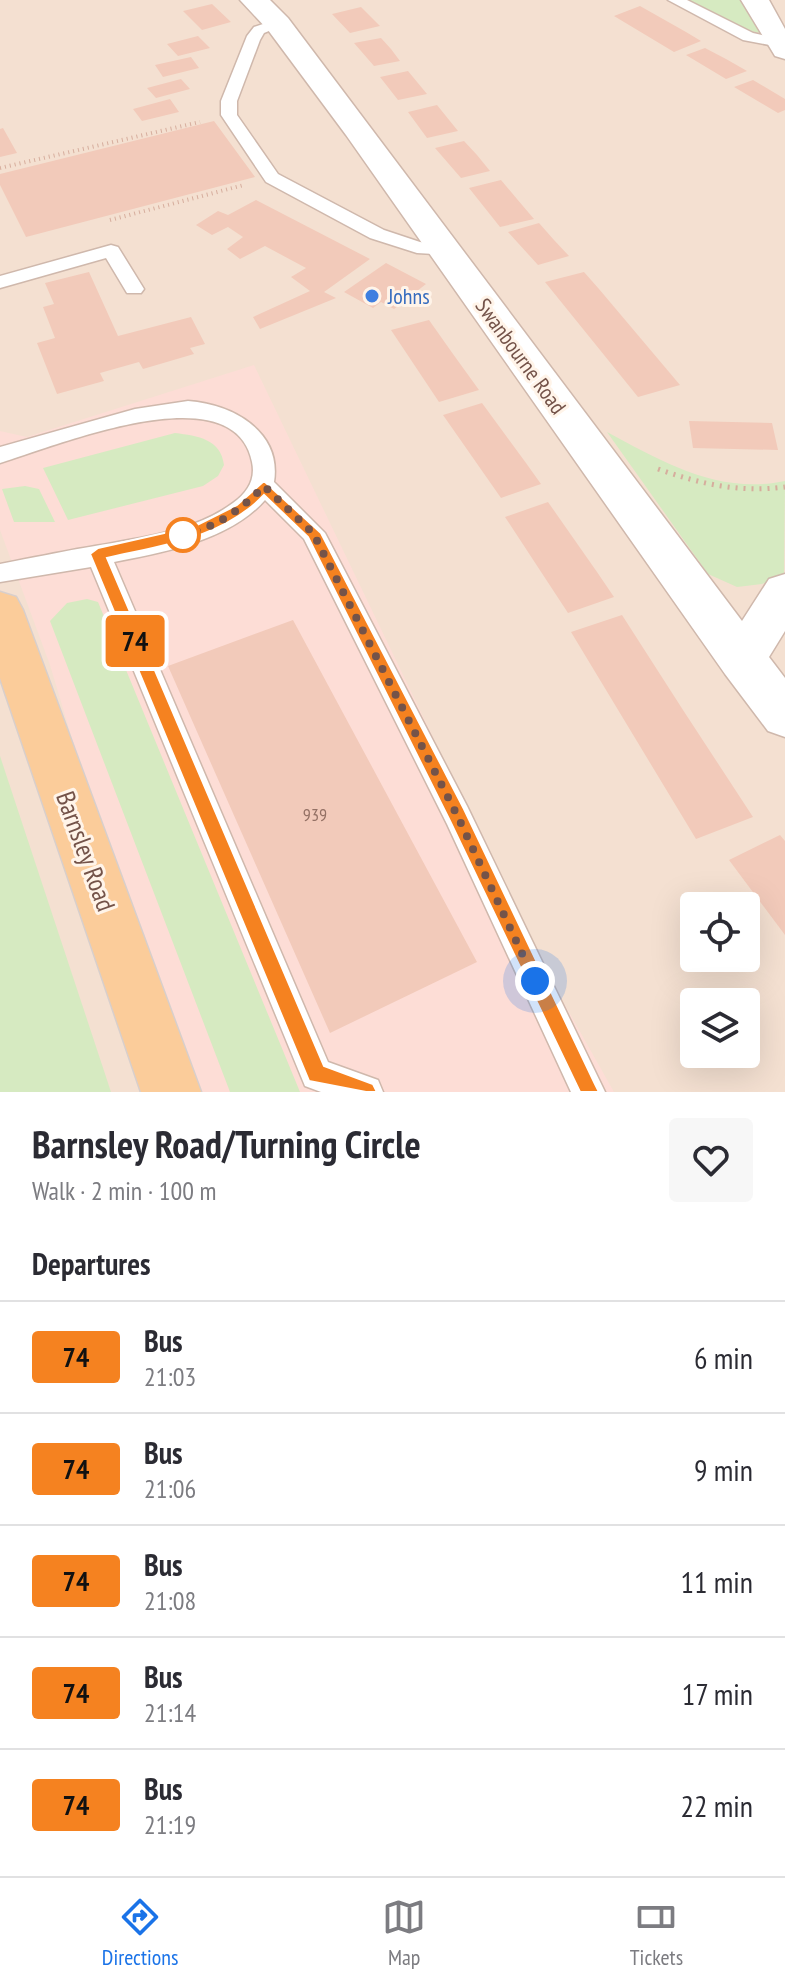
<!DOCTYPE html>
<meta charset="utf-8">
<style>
:root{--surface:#fff;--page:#f7f7f7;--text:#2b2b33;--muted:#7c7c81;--line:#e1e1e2;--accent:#1a73e8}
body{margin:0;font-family:"PT Sans Narrow",sans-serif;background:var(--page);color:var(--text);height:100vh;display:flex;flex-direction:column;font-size:30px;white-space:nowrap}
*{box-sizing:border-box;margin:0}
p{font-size:26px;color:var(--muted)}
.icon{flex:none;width:44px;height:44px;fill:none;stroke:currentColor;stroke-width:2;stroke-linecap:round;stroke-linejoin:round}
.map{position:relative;height:1092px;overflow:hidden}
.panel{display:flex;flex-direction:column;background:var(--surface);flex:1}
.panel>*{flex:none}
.badge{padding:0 16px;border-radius:6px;font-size:28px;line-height:52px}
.buttons{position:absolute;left:680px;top:892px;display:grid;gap:16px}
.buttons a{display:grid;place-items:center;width:80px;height:80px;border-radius:8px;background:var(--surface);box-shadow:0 8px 32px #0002;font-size:40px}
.you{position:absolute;width:40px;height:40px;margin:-20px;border:6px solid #fff;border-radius:50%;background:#1a73e8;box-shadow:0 0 0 12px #1a73e833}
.map>.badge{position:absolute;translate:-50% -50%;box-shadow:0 0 0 4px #fff}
h2{padding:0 32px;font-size:30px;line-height:72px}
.round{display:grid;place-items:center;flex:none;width:84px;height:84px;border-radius:8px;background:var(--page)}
.overview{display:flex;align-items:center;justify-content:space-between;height:136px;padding:0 32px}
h1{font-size:38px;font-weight:800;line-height:60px}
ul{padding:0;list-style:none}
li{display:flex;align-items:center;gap:24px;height:112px;padding:0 32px;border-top:2px solid var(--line)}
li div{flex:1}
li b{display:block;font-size:30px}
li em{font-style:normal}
li .badge{min-width:88px;font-weight:700;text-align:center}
.menu{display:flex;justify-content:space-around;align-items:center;height:112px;border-top:2px solid var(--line);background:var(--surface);font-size:22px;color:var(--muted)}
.menu a{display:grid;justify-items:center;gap:4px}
.menu .on{color:var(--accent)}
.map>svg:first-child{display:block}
.residential{fill:#f4e0d1;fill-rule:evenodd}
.commercial{fill:#fdddd6}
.green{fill:#d6eac1}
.building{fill:#f2caba}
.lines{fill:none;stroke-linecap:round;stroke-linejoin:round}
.service-casing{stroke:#cfb8ac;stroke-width:3}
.minor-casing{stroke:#cfb8ac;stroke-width:3}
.primary-casing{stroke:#d8cfcc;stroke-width:3}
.path-far1{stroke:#d6ad9d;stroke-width:4;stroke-dasharray:1 4;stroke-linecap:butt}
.path{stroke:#d6ad9d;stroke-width:5;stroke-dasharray:2 6;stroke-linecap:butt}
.service{fill:#fff;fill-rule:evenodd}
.minor{fill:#fff;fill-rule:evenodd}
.primary{fill:#fbcc9a;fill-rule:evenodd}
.line{fill:#f58220;stroke:#fff;stroke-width:2}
.walk{stroke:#745349;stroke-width:8;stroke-dasharray:0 14.4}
.shop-dot{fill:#3f7fe0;stroke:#fff4e9;stroke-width:3}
.stop-dot{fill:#fff;stroke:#f58220;stroke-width:4}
.labels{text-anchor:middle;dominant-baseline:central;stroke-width:6;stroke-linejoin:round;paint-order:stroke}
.number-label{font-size:18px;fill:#947165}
.shop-label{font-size:22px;fill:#366cbe;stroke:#fff4e9;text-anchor:start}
.street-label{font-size:22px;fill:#745349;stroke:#fff4e9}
.near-street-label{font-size:26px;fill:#745349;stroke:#fff4e9}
</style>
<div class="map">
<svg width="785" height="1092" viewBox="0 0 785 1092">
<rect width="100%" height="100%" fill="#fcefe2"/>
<path class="residential" d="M0,0H785V1092H0ZM694,906H746V958H694ZM694,1002H746V1054H694Z"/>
<path class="commercial" d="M254,365L543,966L614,1092H200L79,762L50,665L0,530V431L27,437Z"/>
<path class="green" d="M688,0H742L761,33L745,30Z
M607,432C663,462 719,495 785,481L784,574L762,584L737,587L708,574Z
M175,433C198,436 221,439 224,465L218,476L203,486L68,520L43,468Z
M25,486L39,489L55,522H14L2,489Z
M87,599L98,602L300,1092H230L50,621L67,603Z
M0,756L111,1092H0Z"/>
<path class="building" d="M212,4L231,22L202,30L183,11Z
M640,6L686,32L701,41L674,52L614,16Z
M361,7L380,26L350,33L332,14Z
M198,36L210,48L178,56L167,44Z
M381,38L391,49L400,61L374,66L354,43Z
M705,48L726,59L747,71L726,79L686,55Z
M191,57L199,68L163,77L155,65Z
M408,71L427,94L398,100L380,77Z
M181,79L190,89L156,98L147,88Z
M753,80L785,99V110L778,113L734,87Z
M170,99L179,112L142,121L133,109Z
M437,105L458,131L427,138L408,112Z
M214,121L255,177L26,237L0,185V174Z
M3,128L17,153L0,157V129Z
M464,141L477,155L490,171L461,178L435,148Z
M501,180L517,199L534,219L500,227L469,188Z
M256,200L370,259L324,292L336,298L260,329L253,317L310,291L291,277L306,268L265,246L240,259L227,249L243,237L228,227L212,235L196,225L218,211L228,215Z
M539,223L554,240L569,256L538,265L508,232Z
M386,263L426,284L394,309L381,302L373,308L344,292Z
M89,272L118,336L191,317L205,344L190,348L194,354L143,369L139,362L100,373L104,381L57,394L37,343L55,338L43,307L54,304L45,283Z
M584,272L599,289L680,385L638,397L545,282Z
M429,320L453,354L479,390L439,402L391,330Z
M482,403L526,463L541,484L501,498L443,415Z
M689,421L772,423L778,450L693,448Z
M548,502L597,572L614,597L568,613L505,517Z
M622,615L683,710L753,817L696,839L571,632Z
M293,620L477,962L330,1033L168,666Z
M780,835L785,841V935L729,860Z"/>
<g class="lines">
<defs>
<path id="service" d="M668,0H687L753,33L785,40V48L743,40Z
M278,19L286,24L264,33L260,40L237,101V115L278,174L384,230L420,242L451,247L454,251L451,255L417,253L370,238L266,182L221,115V101L247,36L254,27Z
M111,245L118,247L144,289L141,293H127L106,258L0,288V276Z
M188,401C232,404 282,431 274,482L325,533L467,806L605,1092H571L447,824L304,539L265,500C230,540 163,553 114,562L328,1062L378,1080L383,1092H321L305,1086L91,567L0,582V564C32,558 64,551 95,546C140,538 194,532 233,503C247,493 256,480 252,462C234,371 54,447 0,463V447L135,409Z"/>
<path id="minor" d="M240,0H270L288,18L742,621L769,579L785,574V631L769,657L785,678V737L768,731L725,674L346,135L268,30Z
M741,0H769L785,29V59L775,56Z"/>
<path id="primary" d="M0,592L16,597L23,610L201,1092H141L0,678Z"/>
</defs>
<use href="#service" class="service-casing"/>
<use href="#minor" class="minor-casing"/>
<use href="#primary" class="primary-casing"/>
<path class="path-far1" d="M0,168L200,122
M110,220L244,185"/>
<path class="path" d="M658,469C701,484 739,493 785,487"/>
<use href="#service" class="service"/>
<use href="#minor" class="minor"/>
<use href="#primary" class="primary"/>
</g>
<path class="line" d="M264,481L321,533L464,809L595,1084L599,1092H580L450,821L308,537L264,495C223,538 164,545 107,558L324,1066L373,1084L377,1092H366L309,1081L90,554L98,548L195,526L237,505Z"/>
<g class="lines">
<path class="walk" d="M183,535C215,528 241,510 264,486L313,533L457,815L535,981"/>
</g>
<circle class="shop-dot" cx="372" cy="296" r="8"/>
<circle class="stop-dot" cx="183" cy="535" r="16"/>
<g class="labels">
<g class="number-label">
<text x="315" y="814">939</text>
</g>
<g class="shop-label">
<text x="388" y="296">Johns</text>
</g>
<g class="street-label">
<text transform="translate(521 356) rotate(54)">Swanbourne Road</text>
</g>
<g class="near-street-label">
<text transform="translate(86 851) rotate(70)">Barnsley Road</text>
</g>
</g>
</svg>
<div class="buttons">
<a><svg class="icon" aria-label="locate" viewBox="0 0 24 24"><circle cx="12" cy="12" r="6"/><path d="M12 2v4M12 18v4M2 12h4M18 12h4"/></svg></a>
<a><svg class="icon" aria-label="layers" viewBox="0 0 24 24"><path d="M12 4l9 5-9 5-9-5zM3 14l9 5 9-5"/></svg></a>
</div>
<div class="you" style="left:535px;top:981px"></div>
<b class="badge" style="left:135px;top:641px;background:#f58220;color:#111">74</b>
</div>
<section class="panel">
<div class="overview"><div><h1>Barnsley Road/Turning Circle</h1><p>Walk · 2 min · 100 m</p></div><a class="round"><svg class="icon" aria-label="heart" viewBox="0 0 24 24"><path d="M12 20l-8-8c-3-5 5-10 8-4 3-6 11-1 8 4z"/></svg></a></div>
<h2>Departures</h2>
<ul>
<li><span class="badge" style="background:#f58220;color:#111">74</span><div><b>Bus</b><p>21:03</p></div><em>6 min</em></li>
<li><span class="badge" style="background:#f58220;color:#111">74</span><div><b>Bus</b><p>21:06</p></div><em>9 min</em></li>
<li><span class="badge" style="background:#f58220;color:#111">74</span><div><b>Bus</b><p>21:08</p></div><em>11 min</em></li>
<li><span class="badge" style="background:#f58220;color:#111">74</span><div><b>Bus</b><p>21:14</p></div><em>17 min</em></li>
<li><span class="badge" style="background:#f58220;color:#111">74</span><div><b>Bus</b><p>21:19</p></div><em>22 min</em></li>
</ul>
</section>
<nav class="menu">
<a class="on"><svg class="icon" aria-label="directions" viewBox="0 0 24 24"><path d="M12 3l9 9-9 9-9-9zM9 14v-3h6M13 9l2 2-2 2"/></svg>Directions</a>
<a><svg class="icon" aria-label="map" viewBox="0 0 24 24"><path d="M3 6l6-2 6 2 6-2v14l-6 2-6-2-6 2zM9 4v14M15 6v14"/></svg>Map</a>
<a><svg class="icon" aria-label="tickets" viewBox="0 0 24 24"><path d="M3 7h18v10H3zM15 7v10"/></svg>Tickets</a>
</nav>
